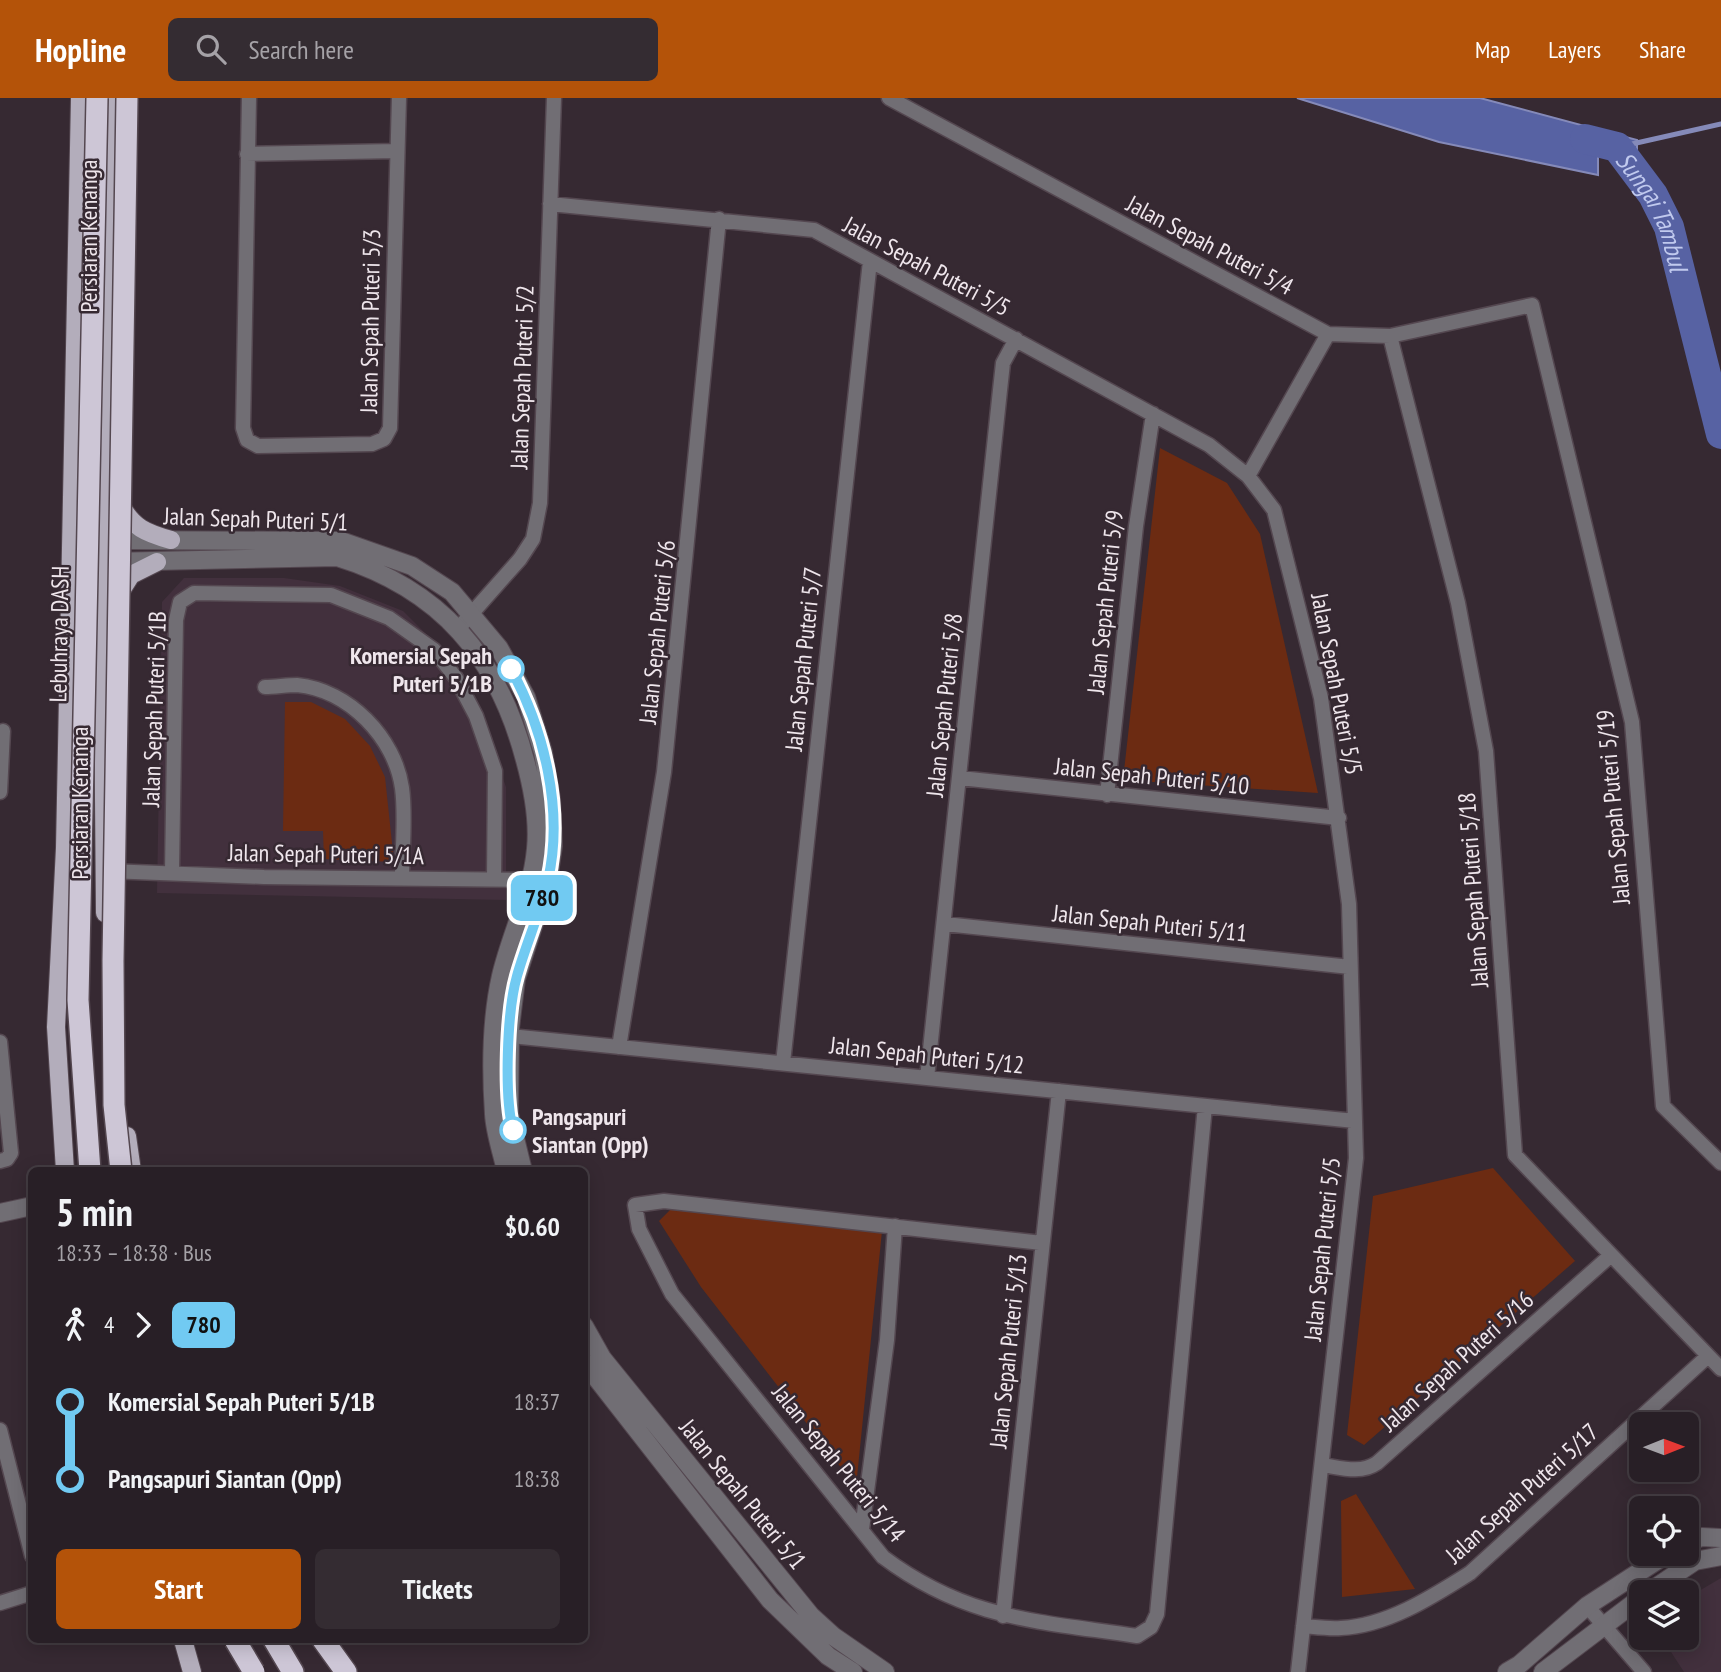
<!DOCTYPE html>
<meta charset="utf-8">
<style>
:root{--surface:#281f26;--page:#342c32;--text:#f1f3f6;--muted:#a5a2a7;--line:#443d43;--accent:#b45309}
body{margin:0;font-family:"PT Sans Narrow",sans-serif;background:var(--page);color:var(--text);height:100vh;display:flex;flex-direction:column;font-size:26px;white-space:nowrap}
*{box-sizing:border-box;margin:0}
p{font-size:23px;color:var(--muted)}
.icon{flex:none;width:38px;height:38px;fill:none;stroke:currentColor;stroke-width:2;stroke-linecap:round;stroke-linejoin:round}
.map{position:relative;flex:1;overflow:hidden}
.details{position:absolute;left:28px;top:1069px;width:560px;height:476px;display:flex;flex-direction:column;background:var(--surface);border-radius:10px;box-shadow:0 4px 18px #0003,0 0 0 2px var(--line)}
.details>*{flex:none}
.badge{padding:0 14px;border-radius:10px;font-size:24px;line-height:46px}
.needle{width:46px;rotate:89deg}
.controls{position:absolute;left:1629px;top:1314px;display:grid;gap:14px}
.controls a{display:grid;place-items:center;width:70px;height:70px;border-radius:10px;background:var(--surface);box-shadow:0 4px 18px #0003,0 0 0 2px var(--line);font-size:35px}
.map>.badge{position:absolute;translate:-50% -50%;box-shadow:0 0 0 4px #fff}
.legs{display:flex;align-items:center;gap:10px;height:77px;padding:0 28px;font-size:23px}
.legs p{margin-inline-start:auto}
.head{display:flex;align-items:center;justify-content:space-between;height:119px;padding:0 28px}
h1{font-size:38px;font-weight:700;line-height:52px}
.action{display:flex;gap:14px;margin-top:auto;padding:14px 28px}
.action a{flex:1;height:80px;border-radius:10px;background:var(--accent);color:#fff;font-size:28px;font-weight:700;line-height:80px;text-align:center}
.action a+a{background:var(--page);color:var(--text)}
ul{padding:0 28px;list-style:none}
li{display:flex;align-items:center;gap:24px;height:77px;font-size:26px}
li i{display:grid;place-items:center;width:10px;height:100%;margin:0 9px;background:currentColor}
li i::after{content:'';width:18px;height:18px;margin:-9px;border:5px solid;border-radius:50%;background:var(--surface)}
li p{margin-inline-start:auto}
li:first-child i{background:linear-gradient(#0000 50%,currentColor 0)}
li:last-child i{background:linear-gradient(currentColor 50%,#0000 0)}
header{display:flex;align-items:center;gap:42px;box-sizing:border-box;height:98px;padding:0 35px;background:var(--accent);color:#fff}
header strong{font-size:33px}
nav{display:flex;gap:38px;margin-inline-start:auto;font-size:24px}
.search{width:490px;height:63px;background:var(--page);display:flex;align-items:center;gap:18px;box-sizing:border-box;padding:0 24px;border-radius:10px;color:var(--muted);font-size:26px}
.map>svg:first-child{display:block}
.built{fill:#42303d}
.green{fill:#6c2b12}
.water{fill:#5762a3;stroke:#858ab9;stroke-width:2}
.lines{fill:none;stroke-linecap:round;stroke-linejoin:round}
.stream{stroke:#858ab9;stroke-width:5}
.river{stroke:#5762a3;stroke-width:30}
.minor-casing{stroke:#544750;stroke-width:17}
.tertiary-casing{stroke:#544750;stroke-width:20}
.primary-casing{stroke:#544750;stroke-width:20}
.motorway-casing{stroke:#544750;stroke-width:24}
.minor{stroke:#716e74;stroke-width:14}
.tertiary{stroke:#716e74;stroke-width:18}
.primary{stroke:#b3adbb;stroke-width:18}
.motorway{stroke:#cdc6d6;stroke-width:21}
.motorway-bridge-casing{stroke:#544750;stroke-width:24;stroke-linecap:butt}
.motorway-bridge{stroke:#cdc6d6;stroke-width:21}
.line-1-casing{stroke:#fff;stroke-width:16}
.line-1{stroke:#71caf2;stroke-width:10}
.stop-1-dot{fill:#fff;stroke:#71caf2;stroke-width:3.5}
.labels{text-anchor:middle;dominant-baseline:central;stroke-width:5;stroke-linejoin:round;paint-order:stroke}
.street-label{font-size:24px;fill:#efe6ec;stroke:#362932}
.stop-label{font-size:24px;font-weight:bold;fill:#efe6ec;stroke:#362932;text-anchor:end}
.water-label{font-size:26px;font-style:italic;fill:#c0c9ee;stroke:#362932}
</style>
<header>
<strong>Hopline</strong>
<div class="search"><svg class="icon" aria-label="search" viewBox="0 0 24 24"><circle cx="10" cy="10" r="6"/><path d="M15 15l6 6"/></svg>Search here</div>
<nav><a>Map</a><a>Layers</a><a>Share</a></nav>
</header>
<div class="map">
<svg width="1721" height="1574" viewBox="0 0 1721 1574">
<rect width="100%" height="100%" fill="#362932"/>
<path class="built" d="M184,480H284L340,488L403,513L446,556L478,609L506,689V802L157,795L162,504Z
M1721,1480V1574H1684L1662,1540H1687V1500Z"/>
<path class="green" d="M1160,350L1227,385L1260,436L1318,695L1123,682Z
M285,604H311L345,621L370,648L385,679L394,764L324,761L323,733H283Z
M1493,1070L1575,1163L1364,1347L1347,1337L1373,1098Z
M671,1111L882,1133L856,1389L701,1189L659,1123Z
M1356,1396L1415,1491L1342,1499L1341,1403Z"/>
<path class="water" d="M1297,0H1480L1637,42V54H1598V77L1439,44Z"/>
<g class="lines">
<path class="stream" d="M1632,46L1721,26"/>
<path class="river" id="s1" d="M1585,41L1617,49L1653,97L1669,129L1721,336"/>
<defs>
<path id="minor" d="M249,0L243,330L247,342L258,348L372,346L384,341L390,330L399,0
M889,0L1328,236L1390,238L1532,207L1632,624L1663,1008L1721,1065
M247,56L396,53
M550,106L814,132L1209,347L1248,378L1274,412L1321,600L1349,806L1356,1060L1298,1574
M1390,238L1458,505L1486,653L1515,1057L1721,1271
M1248,378L1328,236
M458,531L520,461L533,441L540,405L554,0
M265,589C275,589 287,587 297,587C349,592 395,640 402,690C406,719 402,752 402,781
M960,680L1339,720
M0,694L3,633
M1107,697L1136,428L1153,316
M108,773L264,779L539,782
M172,773L176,522L180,504L194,495L331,497L389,520L434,552L456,580L476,618L495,673L494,780
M945,826L1350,869
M500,937L1355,1023
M0,944L11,1055L7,1061L0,1063
M619,949L664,674L719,121
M783,965L870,163
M927,980L1000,292L1003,265L1016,241
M1042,1145L664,1103L635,1107L639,1131L672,1196L883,1459C967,1522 1038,1523 1137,1538L1151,1529L1157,1516L1205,1008
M0,1332L32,1458
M1323,1367C1342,1370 1361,1376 1377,1365L1610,1158
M862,1431L887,1242L895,1128
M0,1505L32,1495
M1587,1508L1644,1574
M1003,1518L1059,993
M1303,1528C1315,1529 1329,1531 1341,1530C1387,1528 1432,1499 1470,1475L1708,1258"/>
<path id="tertiary" d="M109,442L341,443L412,468L452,494L499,550L526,599L543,654L551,701L553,748L548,782L516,881L510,930L509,1016L523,1073
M109,464L337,459C441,491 498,559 525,662C533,691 539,721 536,751C532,796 511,835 501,878C491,922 491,972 494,1016C495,1035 502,1054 506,1073
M0,1115L32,1108
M584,1228L602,1260L811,1518L833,1538L885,1574
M584,1264L770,1502L828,1558L853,1574
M1687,1444L1702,1439L1721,1440
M1649,1494L1695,1463L1721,1458
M1507,1574L1519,1567L1587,1508L1667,1456
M1543,1574L1642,1499"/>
<path id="primary" d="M120,406C133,430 146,435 171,442
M119,496L131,477L157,464
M105,815L103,585L111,277L113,0
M127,1038L132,1073
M65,1073L56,929L65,750L80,0
M183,1542L192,1574"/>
<path id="motorway" d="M274,1542L293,1574
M323,1542L346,1574"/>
</defs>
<use href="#minor" class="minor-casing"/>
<use href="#tertiary" class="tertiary-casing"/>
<use href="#primary" class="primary-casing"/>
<use href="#motorway" class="motorway-casing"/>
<use href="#minor" class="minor"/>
<use href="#tertiary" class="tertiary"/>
<use href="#primary" class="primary"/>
<use href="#motorway" class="motorway"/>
<defs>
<path id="motorway-bridge" d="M90,1073L78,902L97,0
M121,1073L114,1007L113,863L127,0
M235,1542L254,1574"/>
</defs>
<use href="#motorway-bridge" class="motorway-bridge-casing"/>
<use href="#motorway-bridge" class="motorway-bridge"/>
</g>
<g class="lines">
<defs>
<path id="line-1" d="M511,571C544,632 564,712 548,782C540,815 526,846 517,878C507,913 504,997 513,1032"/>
</defs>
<use href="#line-1" class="line-1-casing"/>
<use href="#line-1" class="line-1"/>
</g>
<g class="stop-1-dot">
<circle cx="511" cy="571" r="12"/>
<circle cx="513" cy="1032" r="12"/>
</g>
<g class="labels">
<g class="street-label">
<text transform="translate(88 138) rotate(-90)">Persiaran Kenanga</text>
<text transform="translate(1210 147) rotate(28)">Jalan Sepah Puteri 5/4</text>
<text transform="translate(927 168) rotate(28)">Jalan Sepah Puteri 5/5</text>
<text transform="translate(370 223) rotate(-89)">Jalan Sepah Puteri 5/3</text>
<text transform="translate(522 279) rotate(-88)">Jalan Sepah Puteri 5/2</text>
<text transform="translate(256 421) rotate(2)">Jalan Sepah Puteri 5/1</text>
<text transform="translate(1105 504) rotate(-84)">Jalan Sepah Puteri 5/9</text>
<text transform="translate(657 534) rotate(-84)">Jalan Sepah Puteri 5/6</text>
<text transform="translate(59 536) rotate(-89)">Lebuhraya DASH</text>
<text transform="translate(803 561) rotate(-84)">Jalan Sepah Puteri 5/7</text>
<text transform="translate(1337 586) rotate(79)">Jalan Sepah Puteri 5/5</text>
<text transform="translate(944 607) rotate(-84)">Jalan Sepah Puteri 5/8</text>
<text transform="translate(154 611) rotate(-88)">Jalan Sepah Puteri 5/1B</text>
<text transform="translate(1152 678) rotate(6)">Jalan Sepah Puteri 5/10</text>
<text transform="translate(79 705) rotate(-90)">Persiaran Kenanga</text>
<text transform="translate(1613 709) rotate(-95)">Jalan Sepah Puteri 5/19</text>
<text transform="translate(326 756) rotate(1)">Jalan Sepah Puteri 5/1A</text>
<text transform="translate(1473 792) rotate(-94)">Jalan Sepah Puteri 5/18</text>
<text transform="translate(1150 825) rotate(6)">Jalan Sepah Puteri 5/11</text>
<text transform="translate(927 957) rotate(6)">Jalan Sepah Puteri 5/12</text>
<text transform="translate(1322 1151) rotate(-84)">Jalan Sepah Puteri 5/5</text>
<text transform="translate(1008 1253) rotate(-84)">Jalan Sepah Puteri 5/13</text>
<text transform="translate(1457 1263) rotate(-42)">Jalan Sepah Puteri 5/16</text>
<text transform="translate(839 1365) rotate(51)">Jalan Sepah Puteri 5/14</text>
<text transform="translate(1522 1395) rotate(-42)">Jalan Sepah Puteri 5/17</text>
<text transform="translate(743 1396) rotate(51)">Jalan Sepah Puteri 5/1</text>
</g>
<g class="stop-label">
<text x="492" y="557">Komersial Sepah<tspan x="492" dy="28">Puteri 5/1B</tspan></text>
<text x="532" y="1018" text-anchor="start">Pangsapuri<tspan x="532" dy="28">Siantan (Opp)</tspan></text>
</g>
<g class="water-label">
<text stroke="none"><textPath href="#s1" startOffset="108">Sungai Tambul</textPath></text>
</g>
</g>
</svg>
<div class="controls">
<a><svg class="needle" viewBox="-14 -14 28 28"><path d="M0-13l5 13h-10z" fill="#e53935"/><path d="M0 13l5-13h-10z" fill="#a5a2a7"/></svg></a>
<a><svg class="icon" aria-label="locate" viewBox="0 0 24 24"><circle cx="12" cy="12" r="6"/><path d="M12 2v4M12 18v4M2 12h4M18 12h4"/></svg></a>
<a><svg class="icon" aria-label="layers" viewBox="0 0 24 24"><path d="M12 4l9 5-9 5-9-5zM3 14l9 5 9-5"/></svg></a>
</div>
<b class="badge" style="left:542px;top:800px;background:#71caf2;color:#111">780</b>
<section class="details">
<div class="head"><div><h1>5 min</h1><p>18:33 – 18:38 · Bus</p></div><b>$0.60</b></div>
<div class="legs"><svg class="icon" aria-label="walk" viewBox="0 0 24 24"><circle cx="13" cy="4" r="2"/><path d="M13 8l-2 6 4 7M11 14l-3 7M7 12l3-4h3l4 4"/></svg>4<svg class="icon" aria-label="forward" viewBox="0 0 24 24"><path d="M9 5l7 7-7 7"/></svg><b class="badge" style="background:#71caf2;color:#111">780</b></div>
<ul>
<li><i style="color:#71caf2"></i><b>Komersial Sepah Puteri 5/1B</b><p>18:37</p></li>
<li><i style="color:#71caf2"></i><b>Pangsapuri Siantan (Opp)</b><p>18:38</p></li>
</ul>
<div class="action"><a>Start</a><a>Tickets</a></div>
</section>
</div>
